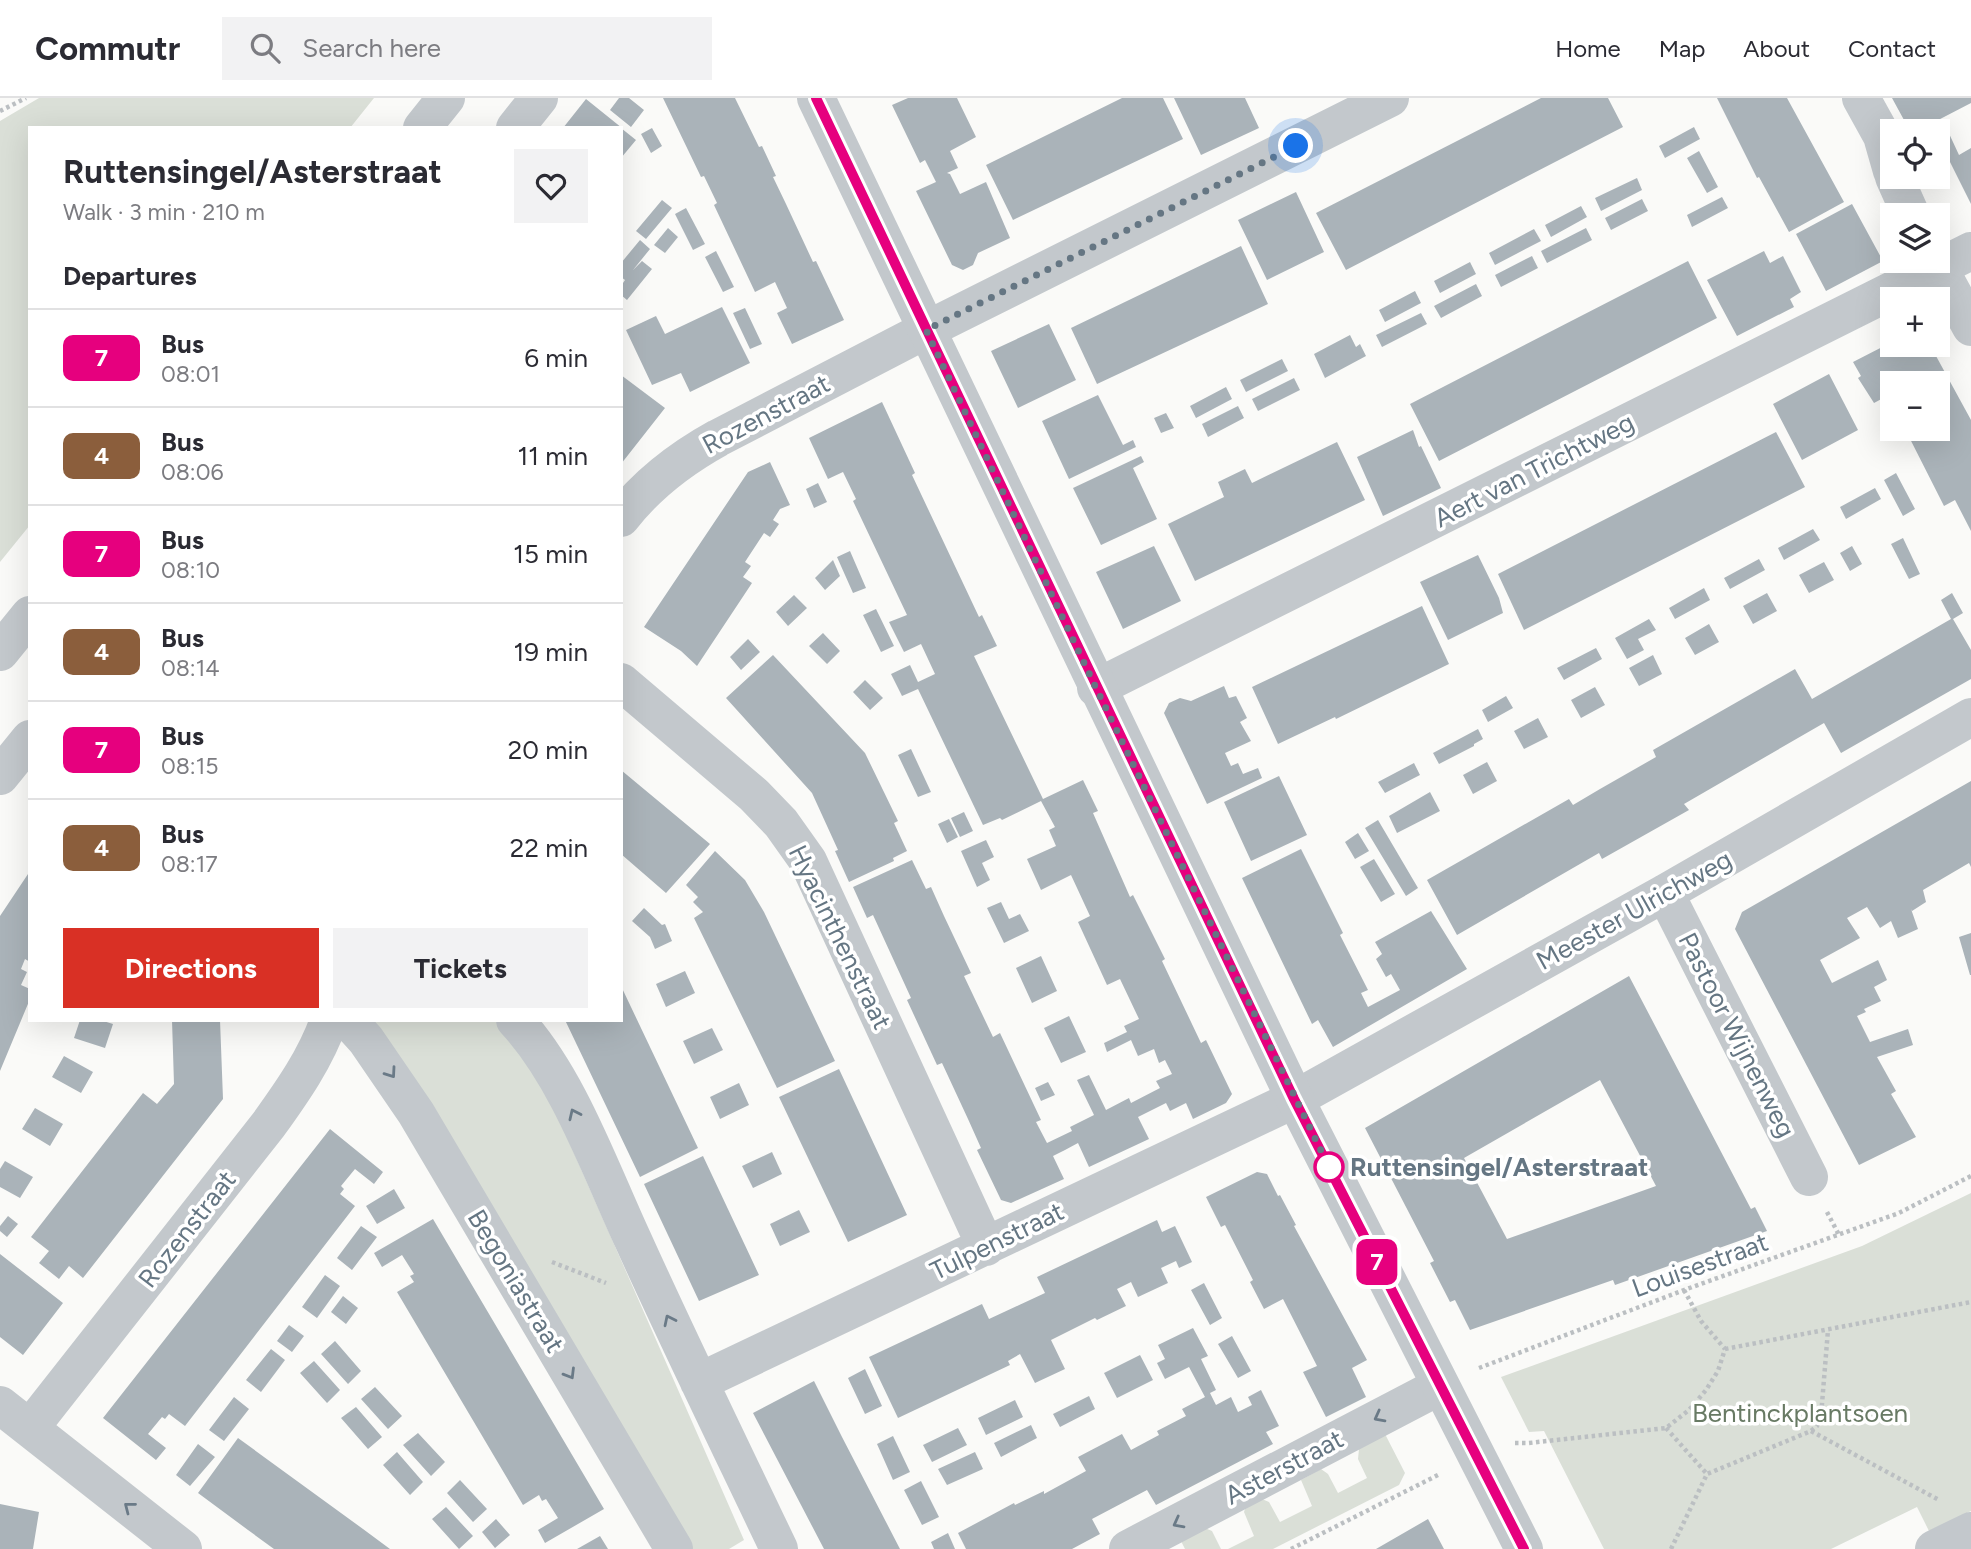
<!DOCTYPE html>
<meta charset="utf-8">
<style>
:root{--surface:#fff;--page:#f2f2f3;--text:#2b2b33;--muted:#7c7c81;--line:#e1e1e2;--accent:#d93025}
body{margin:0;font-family:Figtree,sans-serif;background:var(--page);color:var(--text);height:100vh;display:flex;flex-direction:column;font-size:26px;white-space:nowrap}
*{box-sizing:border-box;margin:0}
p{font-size:23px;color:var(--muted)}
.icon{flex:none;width:38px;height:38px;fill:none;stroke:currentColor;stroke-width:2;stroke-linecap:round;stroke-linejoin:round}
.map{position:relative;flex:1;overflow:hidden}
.side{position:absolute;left:28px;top:28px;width:595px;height:896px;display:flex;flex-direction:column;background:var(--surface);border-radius:0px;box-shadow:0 7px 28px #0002}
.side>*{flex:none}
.badge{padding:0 14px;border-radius:10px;font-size:24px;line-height:46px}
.tools{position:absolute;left:1880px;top:21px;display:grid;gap:14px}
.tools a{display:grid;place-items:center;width:70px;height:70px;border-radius:0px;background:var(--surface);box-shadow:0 7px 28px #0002;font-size:35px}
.you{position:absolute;width:35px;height:35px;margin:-18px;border:5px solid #fff;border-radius:50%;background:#1a73e8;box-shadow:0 0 0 10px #1a73e833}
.map>.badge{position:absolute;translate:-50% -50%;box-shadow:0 0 0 4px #fff}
h2{padding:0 35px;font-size:26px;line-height:63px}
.round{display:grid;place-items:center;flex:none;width:74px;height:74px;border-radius:0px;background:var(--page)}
.summary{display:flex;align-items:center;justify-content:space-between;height:119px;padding:0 35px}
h1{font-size:33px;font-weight:700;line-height:52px}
.cta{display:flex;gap:14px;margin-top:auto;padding:14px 35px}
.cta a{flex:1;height:80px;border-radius:0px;background:var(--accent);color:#fff;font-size:28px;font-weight:700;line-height:80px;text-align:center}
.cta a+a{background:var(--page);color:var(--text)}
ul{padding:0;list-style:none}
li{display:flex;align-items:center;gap:21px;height:98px;padding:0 35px;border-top:2px solid var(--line)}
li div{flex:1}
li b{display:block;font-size:26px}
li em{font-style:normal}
li .badge{min-width:77px;font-weight:700;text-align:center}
header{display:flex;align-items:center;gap:42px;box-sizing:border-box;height:98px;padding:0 35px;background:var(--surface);border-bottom:2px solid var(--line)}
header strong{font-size:33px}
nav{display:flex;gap:38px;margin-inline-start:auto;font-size:24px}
.search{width:490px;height:63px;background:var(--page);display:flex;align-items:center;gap:18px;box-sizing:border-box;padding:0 24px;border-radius:0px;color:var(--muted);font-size:26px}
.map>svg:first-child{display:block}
.green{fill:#dadfd7}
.building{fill:#aab3b9;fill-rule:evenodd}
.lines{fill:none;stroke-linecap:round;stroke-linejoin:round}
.path{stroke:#bbbfc2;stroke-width:4.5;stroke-dasharray:3.5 3.5;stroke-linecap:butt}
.minor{stroke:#c3c8cc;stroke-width:38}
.tertiary{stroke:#c3c8cc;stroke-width:38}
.oneway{stroke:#6a7a87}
.line-casing{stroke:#fff;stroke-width:16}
.line{stroke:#e6007e;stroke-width:10}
.walk{stroke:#657683;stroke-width:7;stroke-dasharray:0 12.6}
.stop-dot{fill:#fff;stroke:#e6007e;stroke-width:3.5}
.labels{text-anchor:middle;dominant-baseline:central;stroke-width:7;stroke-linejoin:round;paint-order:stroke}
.street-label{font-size:26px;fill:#657683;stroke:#fff}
.stop-label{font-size:26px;font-weight:bold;fill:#657683;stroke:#fff;text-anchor:start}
.park-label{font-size:26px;fill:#687a64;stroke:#fff}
</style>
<header>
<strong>Commutr</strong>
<div class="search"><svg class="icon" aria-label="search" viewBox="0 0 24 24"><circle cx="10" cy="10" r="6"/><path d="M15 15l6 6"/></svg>Search here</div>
<nav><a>Home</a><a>Map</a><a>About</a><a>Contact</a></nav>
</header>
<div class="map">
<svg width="1971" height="1451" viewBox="0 0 1971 1451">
<rect width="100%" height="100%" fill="#fafaf8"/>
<path class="green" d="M39,0H374L350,30H30V427L0,464V23Z
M373,922H494L508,934L556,1014L744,1442L729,1451H687Z
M1971,1095V1413L1929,1433L1917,1409L1831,1451H1604L1544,1333L1529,1334L1501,1279L1862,1148Z
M1385,1336L1405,1375L1399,1387L1273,1451H1228L1254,1438L1244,1414L1245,1411L1262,1401L1269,1404L1280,1424L1312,1408L1301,1382L1321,1371L1328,1376L1338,1395L1367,1380L1358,1361L1359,1351Z
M1205,1430L1212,1433L1221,1451H1185L1180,1441Z"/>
<path class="building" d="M619,0H629L644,12L631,29L610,12Z
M663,0H735L759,49L762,48L776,78L773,79L786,106L813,164L816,163L844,222L792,246L777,215L787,210L775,184L755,194L714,107L717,105L704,78L701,79Z
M908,0H957L976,39L950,53L958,70L947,75L950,76L960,96L986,84L1010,140L978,155L973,167L963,172L952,167L916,93L936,84L925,62L920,65L892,7Z
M1122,0H1163L1183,41L1013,122L986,67Z
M1174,0H1245L1259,30L1201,57Z
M1541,0H1608L1623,29L1346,172L1316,115Z
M1717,0H1787L1844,104L1789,134L1759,79L1757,80Z
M1892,0H1971V5L1917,33H1910Z
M586,1L622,30H563Z
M1694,29L1700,41L1665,60L1659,48Z
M1946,29L1959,57L1971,50V106L1946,56L1937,61V33Z
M621,30L636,42L621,60Z
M652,30L662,48L651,55L641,36Z
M1699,53L1718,89L1707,95L1687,60Z
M1637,80L1642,92L1601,113L1595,100Z
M1296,94L1324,154L1267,182L1238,122Z
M1722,99L1728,110L1692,129L1687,117Z
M1642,101L1648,113L1611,132L1605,120Z
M662,102L672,110L646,141L636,133Z
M1852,106L1883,163L1826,193L1796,136Z
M1581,108L1587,119L1551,139L1545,127Z
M686,110L705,146L693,152L675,116Z
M668,130L678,139L665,155L654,147Z
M1586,130L1592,142L1547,165L1541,153Z
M1534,131L1541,143L1495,167L1489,155Z
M640,142L650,151L633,172L642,163L652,171L627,202L621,197V188L625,182L621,179V165Z
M1241,148L1268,206L1097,286L1071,230Z
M716,153L734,189L723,194L705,159Z
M1764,153L1770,165L1783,158L1801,194L1790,201L1794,209L1737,238L1707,182Z
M1532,158L1538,170L1501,189L1495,177Z
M1688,163L1717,220L1439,363L1410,306Z
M1470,164L1476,176L1440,195L1434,183Z
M1476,186L1482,198L1441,220L1434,208Z
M1415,193L1421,205L1385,224L1379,212Z
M722,209L750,265L690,294L681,275L652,287L626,232L656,218L665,236Z
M745,210L762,246L750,251L733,215Z
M1421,215L1427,226L1382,249L1376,237Z
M1049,226L1076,282L1018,310L991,253Z
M1350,237L1356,249L1360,246L1366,258L1325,280L1314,256Z
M1892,244V247H1930L1971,322V433L1955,402L1944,408L1905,331H1937V285H1892V307L1887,298L1874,305L1858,280L1861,278L1853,264Z
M1282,261L1288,273L1246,294L1240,282Z
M1829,276L1858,332L1802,362L1773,306Z
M621,277L665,310L621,366Z
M1294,280L1300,292L1258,313L1252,301Z
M1226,289L1232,301L1196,320L1190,308Z
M1098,297L1123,347L1133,342L1136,349L1069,381L1042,323Z
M882,304L915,375L912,377L979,519L982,517L997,548L974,558L1043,701L1083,682L1098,713L1093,715L1130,799L1133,797L1165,861L1162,863L1201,945L1206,942L1232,996L1226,1005L1193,1021L1186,1005L1170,1013L1166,1005L1138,1019L1149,1041L1089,1069L1078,1045L1065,1052L1053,1058L1064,1081L1011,1105L1001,1102L977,1052L981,1050L968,1021L942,965L937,967L907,902L911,900L873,817L867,820L853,789L912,762L926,791L931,789L944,818L971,875L964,878L993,939L1000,935L1041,1022L1036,1024L1047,1045L1072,1033L1070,1029L1094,1017L1077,982L1089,977L1106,1012L1129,1000L1131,1005L1160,990L1156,983L1172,976L1165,962L1159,965L1154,951L1138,958L1131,942L1107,954L1104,945L1127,934L1124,928L1139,921L1120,881L1107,887L1078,824L1090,818L1071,777L1041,792L1027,761L1056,748L1049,732L1055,729L1041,703L1002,722L1000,720L983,727L918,591L902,598L891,576L910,567L918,584L935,576L921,546L904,554L889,524L907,517L853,403L856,401L843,374L828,381L809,340Z
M1238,308L1244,320L1208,339L1202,326Z
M1166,315L1174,330L1161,335L1154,320Z
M1413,332L1419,349L1421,348L1441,390L1383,418L1357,359Z
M1776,334L1805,389L1524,532L1498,476Z
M1337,344L1365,402L1195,483L1168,426L1224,399L1218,384L1245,371L1252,385Z
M1141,358L1144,364L1133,370L1157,421L1101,447L1073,390Z
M770,364L790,407L780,411L773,422L779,426L770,439L764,435L745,464L751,468L743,479L752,485L697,568L681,553L644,529L748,374Z
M1896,375L1915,411L1903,418L1884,382Z
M818,385L827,404L814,410L806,391Z
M1875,390L1881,401L1846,421L1840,409Z
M1813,431L1820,442L1784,462L1778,450Z
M1903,440L1920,476L1909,481L1891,446Z
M1154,448L1181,503L1123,531L1096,474Z
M1852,448L1862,466L1850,473L1840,455Z
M850,453L866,490L853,495L837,459Z
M1478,457L1499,500L1503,515L1448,542L1420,484Z
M1759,461L1765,472L1730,491L1724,480Z
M833,462L840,478L825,492L815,480Z
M1824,464L1834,482L1809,495L1799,477Z
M1704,490L1710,502L1675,521L1669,510Z
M1767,495L1777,513L1753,526L1743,508Z
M1952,495L1963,515L1953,521L1971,552V581L1841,655L1824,625L1684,706L1689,712L1602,761L1599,755L1457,837L1427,782L1569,701L1573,707L1600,691L1656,659L1653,652L1795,571L1812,601L1951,521L1941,502Z
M794,497L807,510L788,528L776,514Z
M1422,508L1449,566L1336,621L1335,619L1278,646L1252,589Z
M876,511L894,548L881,554L863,517Z
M1649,521L1656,532L1638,541L1644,552L1627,561L1615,540Z
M1709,526L1719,544L1695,557L1685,540Z
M823,535L840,553L827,566L809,548Z
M748,541L760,554L741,572L730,559Z
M1596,550L1602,561L1564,582L1557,570Z
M773,557L865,655L898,723L894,725L907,753L893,760L894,763L849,784L835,753L838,752L812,695L726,600Z
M1653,557L1662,576L1639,588L1629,570Z
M865,582L883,600L870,612L853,594Z
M1224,588L1229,600L1236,598L1247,620L1240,624L1251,643L1225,655L1231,668L1238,665L1243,676L1258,670L1262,680L1207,706L1164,615L1169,605L1180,600L1191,603Z
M1595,589L1605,607L1581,620L1571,602Z
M1506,598L1513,610L1488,624L1482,612Z
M1538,620L1548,639L1524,651L1514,633Z
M1478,631L1483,641L1474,646V648L1439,666L1433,655Z
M911,651L931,694L918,699L898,657Z
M1487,664L1497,683L1473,696L1463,677Z
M1414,665L1420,677L1385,695L1378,684Z
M621,672L710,746L666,795L621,756Z
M1279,678L1307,737L1251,763L1224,704Z
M1971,683V769L1969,765L1923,792L1926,804L1912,813L1911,811L1918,831L1898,840L1891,823L1880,830L1867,809L1847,820L1860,840L1820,862L1832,885L1878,862L1887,882L1874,889L1881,903L1864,911L1866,914L1857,918L1870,944L1908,931L1913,947L1877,959L1896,993L1891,996L1916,1039L1859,1067L1735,831L1742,814Z
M1430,694L1440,713L1397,735L1389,718Z
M964,714L973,733L960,739L951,720Z
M949,721L958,739L947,745L938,726Z
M1378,722L1418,790L1406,798L1365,730Z
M1358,735L1369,753L1355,761L1345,744Z
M986,742L994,759L982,765L990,782L977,789L961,753Z
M1301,751L1343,835L1340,837L1368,892L1361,895L1368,909L1400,892L1391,876L1386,879L1376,861L1382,856L1375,844L1431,813L1467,871L1333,949L1318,922L1312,926L1242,780Z
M715,753L745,782L764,814L835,963L777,990L694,820L703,814L693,804L698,799L686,787Z
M1374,761L1395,796L1381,804L1360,769Z
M30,773V864L25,861L21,871L27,874L21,887L30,891V901L0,973V818Z
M1001,804L1009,821L1020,816L1029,833L1004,845L987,810Z
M644,810L662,827L665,826L672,843L655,851L650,839L632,823Z
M1971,835V877H1970L1959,839Z
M1041,858L1057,893L1032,905L1016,870Z
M685,873L695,895L666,909L656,886Z
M1629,878L1751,1111L1755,1109L1767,1133L1615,1187L1613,1182L1470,1232L1455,1202L1450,1204L1430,1165L1434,1163L1365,1030ZM1600,982L1656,1088L1507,1141L1464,1060Z
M621,888L698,1050L640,1079L565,922H621Z
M1069,918L1086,954L1061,965L1044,930Z
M80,922H100L113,926L105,950L74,940Z
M172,922H220L223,1001L83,1180L69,1168L59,1181L39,1165L49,1153L31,1139L143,995L157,1006L174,986Z
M712,930L723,952L694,966L683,943Z
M64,958L93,974L81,995L52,979Z
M839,971L907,1117L848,1144L779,999Z
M1048,984L1055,997L1041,1003L1035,990Z
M739,985L749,1007L720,1021L710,999Z
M35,1010L63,1026L50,1048L22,1031Z
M330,1031L383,1074L374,1086L355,1071L341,1088L344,1091L340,1096L355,1108L223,1279L185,1328L169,1316L165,1321L162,1319L148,1336L166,1350L156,1362L103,1320Z
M772,1054L782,1076L753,1090L742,1068Z
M703,1058L759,1177L699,1203L644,1086Z
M5,1063L33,1079L20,1100L0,1089V1071Z
M1257,1074L1267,1076L1278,1098L1280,1097L1296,1127L1294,1128L1367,1262L1352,1270L1366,1299L1326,1319L1303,1274L1317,1268L1283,1201L1264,1211L1250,1184L1253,1182L1225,1127L1221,1129L1206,1099Z
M394,1091L405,1110L377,1126L366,1108Z
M799,1112L810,1134L780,1148L770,1126Z
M8,1118L18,1126L7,1139L0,1133V1128Z
M433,1121L604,1411L545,1445L538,1432L558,1420L546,1401L542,1403L539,1397L523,1407L397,1194L414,1184L410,1178L414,1176L402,1157L382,1169L374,1155Z
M1157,1122L1162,1134L1175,1128L1192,1164L1179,1170L1176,1163L1161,1170L1168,1185L1138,1199L1131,1184L1117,1191L1126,1208L1097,1222L1095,1220L1051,1242L1065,1271L1035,1285L1020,1256L1008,1263L1010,1267L898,1320L869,1259L982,1206L989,1221L1045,1195L1037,1179Z
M361,1128L377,1139L352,1172L337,1160Z
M0,1156L63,1205L23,1257L0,1239Z
M325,1177L340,1188L317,1220L302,1209Z
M1204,1185L1222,1220L1210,1227L1191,1192Z
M343,1198L358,1210L346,1226L331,1214Z
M289,1227L304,1238L292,1254L277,1243Z
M1193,1230L1208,1258L1201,1261L1216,1292L1210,1295L1216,1307L1231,1299L1238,1314L1252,1307L1248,1299L1261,1292L1279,1328L1266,1334L1273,1346L1156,1407L1147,1392L1092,1421L1100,1436L1072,1451H966L958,1435L1014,1405L1015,1407L1044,1393V1396L1086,1373L1078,1359L1122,1336L1131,1352L1159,1337L1157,1333L1186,1318L1182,1311L1205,1299L1189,1269L1165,1281L1157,1265L1165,1261L1158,1247Z
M1232,1238L1251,1273L1238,1280L1218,1246Z
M335,1243L361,1273L348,1286L321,1256Z
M271,1251L285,1262L261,1294L246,1282Z
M1140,1257L1153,1282L1117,1300L1104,1275Z
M314,1263L340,1292L327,1305L300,1275Z
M865,1271L882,1308L865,1316L848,1280Z
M814,1283L842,1339L900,1451H824L753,1315Z
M375,1289L402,1318L388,1331L361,1301Z
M1089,1298L1095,1311L1060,1329L1053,1316Z
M234,1299L249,1311L224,1343L209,1332Z
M1015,1302L1023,1319L986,1337L978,1320Z
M356,1309L382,1339L368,1351L341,1320Z
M1031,1327L1037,1340L1001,1359L994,1345Z
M958,1330L967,1347L932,1364L923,1347Z
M418,1335L445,1364L431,1378L403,1347Z
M893,1338L910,1374L893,1382L877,1346Z
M238,1340L363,1431L390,1451H274L248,1432L198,1395Z
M198,1346L215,1359L190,1388L176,1377Z
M397,1354L423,1384L410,1397L383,1367Z
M975,1354L983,1371L947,1387L938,1371Z
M460,1382L487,1411L473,1424L447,1395Z
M921,1383L939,1419L922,1427L904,1392Z
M0,1406L39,1414L33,1451H0Z
M446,1409L473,1438L459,1451L432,1421Z
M496,1421L510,1437L495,1450L482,1434Z
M1428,1421L1444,1451H1376Z
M948,1435L955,1451H934L931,1444Z
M600,1438L608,1451H577Z"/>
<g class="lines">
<path class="path" d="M0,13L26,0
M1827,1114L1839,1137
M552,1164L606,1185
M1684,1192L1701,1223L1725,1251
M1725,1251L1971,1204
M1479,1270L1684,1192L1899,1115L1971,1078
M1666,1330L1707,1376
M1811,1333L1939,1402
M1515,1345H1529L1666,1330L1689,1312L1706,1292L1718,1273L1725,1251
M1291,1451L1440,1376
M1671,1451L1707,1376L1811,1333L1817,1328L1821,1318L1828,1232"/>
<path class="minor" d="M1861,0L1882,38L1892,73
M422,30L446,0
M515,30L539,0
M1894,79L1911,117
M1935,163L1971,229
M621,420C648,385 680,361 718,340L926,232L1390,0
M0,554L30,517
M621,584L754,697L781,725L808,763L986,1149
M1096,590L1971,153
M0,678L30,641
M1665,795L1809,1079
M348,922L366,942L416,1015L674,1451
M515,922C568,979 600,1071 633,1142C680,1246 730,1348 779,1451
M699,1284L1295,1001L1665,795L1971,619
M0,1307L183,1451
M30,1330L269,1026C292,994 316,960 329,922
M1128,1451L1440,1288
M1934,1451L1971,1433"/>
<path class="tertiary" d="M816,0L1295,1001L1524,1451"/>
</g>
<defs><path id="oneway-chevron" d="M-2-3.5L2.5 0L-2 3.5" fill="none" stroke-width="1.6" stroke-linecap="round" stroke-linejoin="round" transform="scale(1.75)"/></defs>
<g class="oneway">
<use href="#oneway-chevron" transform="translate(391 975) rotate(55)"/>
<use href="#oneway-chevron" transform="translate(574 1016) rotate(-115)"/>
<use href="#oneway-chevron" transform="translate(669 1222) rotate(-116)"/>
<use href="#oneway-chevron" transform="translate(570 1276) rotate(59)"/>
<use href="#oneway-chevron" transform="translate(1379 1319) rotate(152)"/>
<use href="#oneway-chevron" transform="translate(129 1409) rotate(-142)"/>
<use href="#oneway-chevron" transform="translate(1178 1425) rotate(152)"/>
</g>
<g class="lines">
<defs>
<path id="line" d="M816,0L1294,1001L1524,1451"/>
</defs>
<use href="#line" class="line-casing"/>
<use href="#line" class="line"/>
<path class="walk" d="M1296,48L926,232L1096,590L1331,1073L1329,1069"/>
</g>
<circle class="stop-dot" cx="1329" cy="1069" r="14"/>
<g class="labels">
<g class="street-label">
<text transform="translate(766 316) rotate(-28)">Rozenstraat</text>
<text transform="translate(1534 372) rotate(-27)">Aert van Trichtweg</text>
<text transform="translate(1634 812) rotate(-29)">Meester Ulrichweg</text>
<text transform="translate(840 839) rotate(64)">Hyacinthenstraat</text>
<text transform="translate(1737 937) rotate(63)">Pastoor Wijnenweg</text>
<text transform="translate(187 1131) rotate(-52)">Rozenstraat</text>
<text transform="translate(997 1143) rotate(-26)">Tulpenstraat</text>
<text transform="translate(1700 1167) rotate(-20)">Louisestraat</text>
<text transform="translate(516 1183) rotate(59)">Begoniastraat</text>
<text transform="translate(1284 1369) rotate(-28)">Asterstraat</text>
</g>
<g class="stop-label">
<text x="1350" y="1069">Ruttensingel/Asterstraat</text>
</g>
<g class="park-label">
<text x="1800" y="1315">Bentinckplantsoen</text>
</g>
</g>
</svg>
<div class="tools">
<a><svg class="icon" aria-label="locate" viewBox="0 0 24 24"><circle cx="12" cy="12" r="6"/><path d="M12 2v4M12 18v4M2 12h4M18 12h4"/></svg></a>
<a><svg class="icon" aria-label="layers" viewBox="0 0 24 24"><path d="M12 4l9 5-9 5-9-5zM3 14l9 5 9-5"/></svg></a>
<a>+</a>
<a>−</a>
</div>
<div class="you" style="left:1296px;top:48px"></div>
<b class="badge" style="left:1377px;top:1164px;background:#e6007e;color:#fff">7</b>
<section class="side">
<div class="summary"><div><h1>Ruttensingel/Asterstraat</h1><p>Walk · 3 min · 210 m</p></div><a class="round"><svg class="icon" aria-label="heart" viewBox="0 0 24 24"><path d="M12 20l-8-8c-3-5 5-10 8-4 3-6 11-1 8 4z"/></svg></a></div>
<h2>Departures</h2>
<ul>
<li><span class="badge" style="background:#e6007e;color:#fff">7</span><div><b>Bus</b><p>08:01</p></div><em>6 min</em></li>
<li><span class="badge" style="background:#8b5e3c;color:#fff">4</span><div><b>Bus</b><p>08:06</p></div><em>11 min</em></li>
<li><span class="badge" style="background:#e6007e;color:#fff">7</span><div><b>Bus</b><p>08:10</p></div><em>15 min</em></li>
<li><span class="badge" style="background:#8b5e3c;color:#fff">4</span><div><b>Bus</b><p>08:14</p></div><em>19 min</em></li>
<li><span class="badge" style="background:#e6007e;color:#fff">7</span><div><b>Bus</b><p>08:15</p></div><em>20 min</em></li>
<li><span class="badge" style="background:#8b5e3c;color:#fff">4</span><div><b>Bus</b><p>08:17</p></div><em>22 min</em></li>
</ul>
<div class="cta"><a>Directions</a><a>Tickets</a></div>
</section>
</div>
